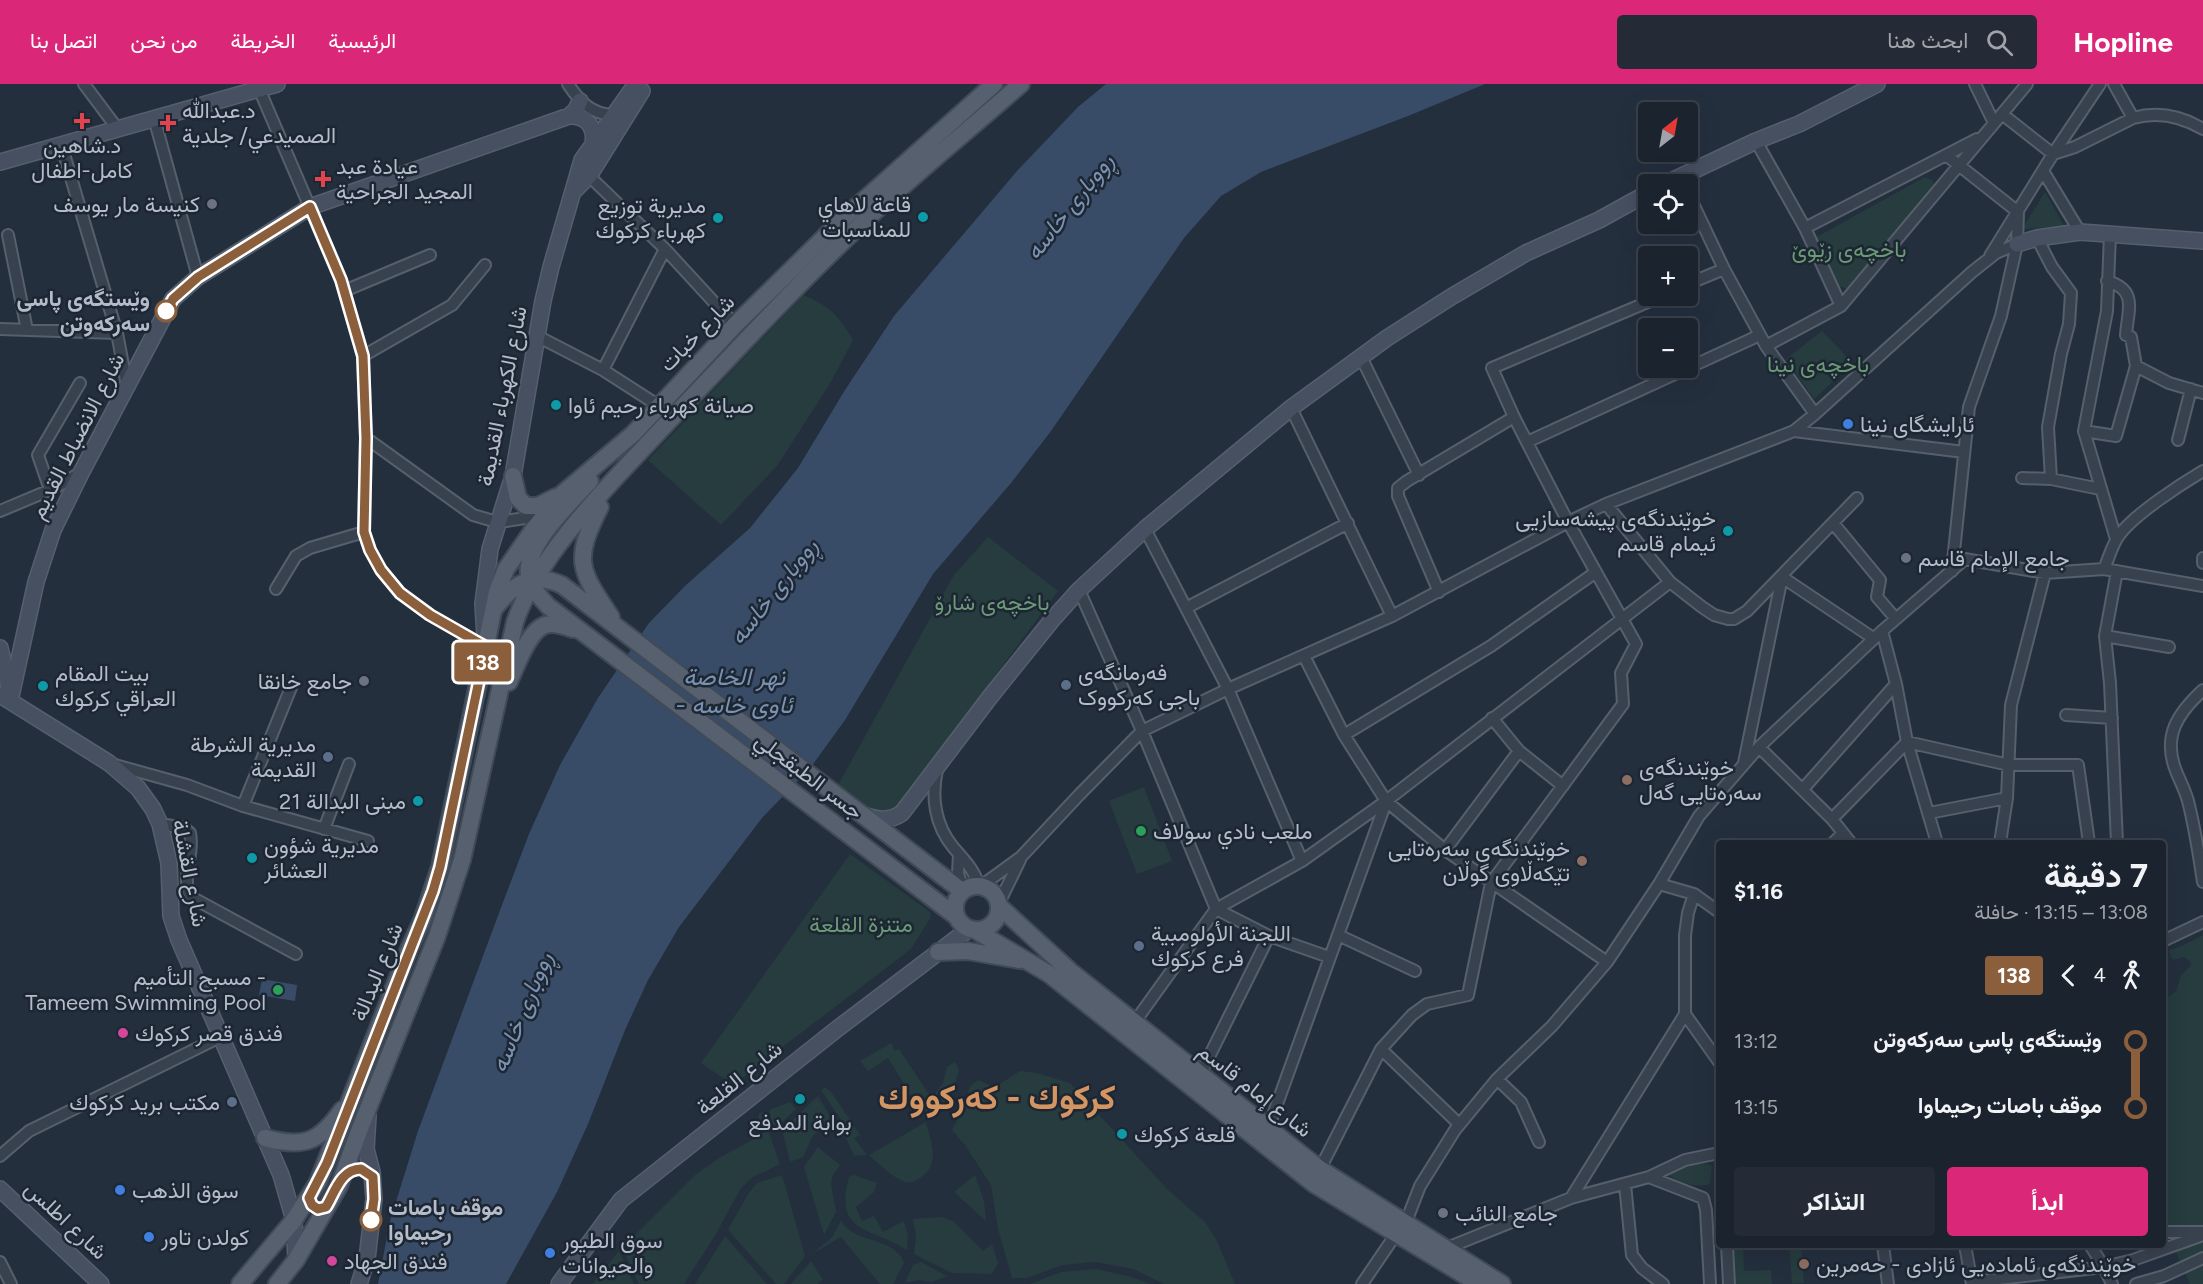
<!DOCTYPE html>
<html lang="ar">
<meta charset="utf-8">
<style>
:root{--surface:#1b232e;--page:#242b36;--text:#f1f3f6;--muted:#a0a4aa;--line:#39404a;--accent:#db2777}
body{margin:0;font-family:Figtree,Vazirmatn,sans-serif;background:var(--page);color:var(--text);direction:rtl;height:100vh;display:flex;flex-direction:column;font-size:22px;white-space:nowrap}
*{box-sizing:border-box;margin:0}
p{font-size:20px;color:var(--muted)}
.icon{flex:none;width:33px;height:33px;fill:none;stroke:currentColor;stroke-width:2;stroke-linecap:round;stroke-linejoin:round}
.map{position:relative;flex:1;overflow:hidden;direction:ltr}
.drawer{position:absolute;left:1716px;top:756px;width:450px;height:408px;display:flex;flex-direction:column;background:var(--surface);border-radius:6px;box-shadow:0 6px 24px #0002,0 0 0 2px var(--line);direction:rtl}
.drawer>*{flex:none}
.badge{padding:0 12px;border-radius:4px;font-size:21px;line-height:39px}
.needle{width:39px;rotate:31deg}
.buttons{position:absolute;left:1638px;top:18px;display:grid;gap:12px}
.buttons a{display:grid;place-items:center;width:60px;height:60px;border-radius:6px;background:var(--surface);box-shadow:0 6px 24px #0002,0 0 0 2px var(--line);font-size:30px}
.map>.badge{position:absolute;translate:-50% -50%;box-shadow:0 0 0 3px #fff}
.legs{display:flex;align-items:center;gap:9px;height:66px;padding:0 18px;font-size:20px}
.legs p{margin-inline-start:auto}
.headline{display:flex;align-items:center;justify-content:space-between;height:102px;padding:0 18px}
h1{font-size:33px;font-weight:700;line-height:45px}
.button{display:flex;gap:12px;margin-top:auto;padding:12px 18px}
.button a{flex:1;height:69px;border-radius:6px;background:var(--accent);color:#fff;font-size:24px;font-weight:700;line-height:69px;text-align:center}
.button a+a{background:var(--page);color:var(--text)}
ul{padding:0 18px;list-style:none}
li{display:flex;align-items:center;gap:21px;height:66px;font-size:22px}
li i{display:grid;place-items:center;width:9px;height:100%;margin:0 8px;background:currentColor}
li i::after{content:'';width:15px;height:15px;margin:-8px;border:4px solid;border-radius:50%;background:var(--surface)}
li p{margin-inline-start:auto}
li:first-child i{background:linear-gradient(#0000 50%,currentColor 0)}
li:last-child i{background:linear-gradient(currentColor 50%,#0000 0)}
header{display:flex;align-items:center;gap:36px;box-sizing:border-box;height:84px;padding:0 30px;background:var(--accent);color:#fff}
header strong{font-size:28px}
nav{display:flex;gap:33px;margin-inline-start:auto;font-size:21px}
.search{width:420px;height:54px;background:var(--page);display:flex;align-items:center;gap:15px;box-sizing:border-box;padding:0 21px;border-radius:6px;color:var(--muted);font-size:22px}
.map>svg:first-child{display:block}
.green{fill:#263c3f}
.water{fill:#394c67}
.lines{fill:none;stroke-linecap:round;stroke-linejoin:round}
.street-casing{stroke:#565f6c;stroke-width:14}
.secondary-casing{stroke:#565f6c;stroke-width:18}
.primary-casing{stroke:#414a57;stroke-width:20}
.street{stroke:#38414e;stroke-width:10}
.secondary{stroke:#465061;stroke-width:15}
.primary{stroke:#56606e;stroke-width:16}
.line-1-casing{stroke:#fff;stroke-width:14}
.line-1{stroke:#8b5e3c;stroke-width:9}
.health-dot{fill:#e0444e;stroke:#1d2633;stroke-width:2}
.worship-dot{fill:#6b7280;stroke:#1d2633;stroke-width:2}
.culture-dot{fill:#0f9aa8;stroke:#1d2633;stroke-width:2}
.stop-1-dot{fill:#fff;stroke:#8b5e3c;stroke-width:3}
.shop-dot{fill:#3f7fe0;stroke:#1d2633;stroke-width:2}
.service-dot{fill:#5c6f8a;stroke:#1d2633;stroke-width:2}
.education-dot{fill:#8d6e63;stroke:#1d2633;stroke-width:2}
.leisure-dot{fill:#2e9e5b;stroke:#1d2633;stroke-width:2}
.hotel-dot{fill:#d1479c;stroke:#1d2633;stroke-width:2}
.labels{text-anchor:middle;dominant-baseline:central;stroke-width:5;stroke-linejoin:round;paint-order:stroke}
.poi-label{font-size:22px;fill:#b4bcc9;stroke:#1d2633;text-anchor:start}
.park-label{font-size:22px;fill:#6b9a76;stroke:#1d2633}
.stop-label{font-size:22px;font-weight:bold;fill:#b4bcc9;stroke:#1d2633;text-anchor:end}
.street-label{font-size:22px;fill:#b4bcc9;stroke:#1d2633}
.water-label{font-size:24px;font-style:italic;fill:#7c92b1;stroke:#1d2633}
.town-label{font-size:34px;font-weight:bold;fill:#d59563;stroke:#1d2633}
</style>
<header>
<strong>Hopline</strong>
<div class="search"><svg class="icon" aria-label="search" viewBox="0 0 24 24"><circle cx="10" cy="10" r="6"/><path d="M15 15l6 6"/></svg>ابحث هنا</div>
<nav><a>الرئيسية</a><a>الخريطة</a><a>من نحن</a><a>اتصل بنا</a></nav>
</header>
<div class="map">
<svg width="2203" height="1200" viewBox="0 0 2203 1200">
<rect width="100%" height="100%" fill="#242f3e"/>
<path class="green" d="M1925,93L1932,96L1935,103L1848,205L1839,202L1813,155Z
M2045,108L2064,142L2022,145Z
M803,211C831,223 837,230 853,256L831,298L777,382L721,441L648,376Z
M1822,247L1853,279L1814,315L1786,275Z
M988,453L1058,507L900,720C873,737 858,720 837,703L954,491Z
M1144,703L1172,777L1137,790L1109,717Z
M850,770L930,828L931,833L911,865L733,1001L701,979Z
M2203,851V1200H2190L2163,1139V917L2176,907L2181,892L2191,881L2190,877L2184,873L2172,876L2169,866L2182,862Z
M891,959L895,967L899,965L930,1012H933L943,999L947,983L955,978L959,986L949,1018L925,1034L888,974L868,987L860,977Z
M1020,987L1037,989L1070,999L1168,1106L1205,1138L1217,1157L1235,1200H1164L1133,1185L1096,1178L1062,1181L1027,1194H1012L998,1145L991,1101L965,1061L952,1046L964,1023L970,1002L978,996L995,1003Z
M825,1003L832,1009L860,1051L854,1054L867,1071L854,1072L843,1047L845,1042L821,1006Z
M818,1012L831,1034L812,1053L803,1073L790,1078L782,1046Z
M790,1018L796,1025L777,1043L772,1040L769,1026Z
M765,1028L769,1049L780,1080L753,1093L741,1104L716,1150L684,1200H639L622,1164L695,1091L719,1074L756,1054L759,1029Z
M926,1038C931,1057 941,1081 920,1094C914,1098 910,1100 903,1097C890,1092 879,1080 869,1071Z
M818,1063L840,1081L833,1091L831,1099L836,1128L824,1151L804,1083Z
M1704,1079L1712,1082L1710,1100C1698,1104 1679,1099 1669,1091L1684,1082Z
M782,1091L805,1172L784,1200H776L728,1146L748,1110L757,1099Z
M854,1091L877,1099L874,1108L856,1123L862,1137L874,1132L883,1148L904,1137L908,1152L907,1166C871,1143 833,1150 849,1093Z
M975,1091L984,1117L986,1137L954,1108Z
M942,1133L953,1137L983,1167L992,1160L998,1179L992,1190L952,1189L914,1170L916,1153L913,1135Z
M841,1137C844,1140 847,1145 851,1147C867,1158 898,1158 904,1179L893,1200H880L841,1153L812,1170L832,1153Z
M725,1152L767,1200H695Z
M1734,1161H1743L1744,1187L1771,1186L1772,1200H1736Z
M1789,1161H1801L1804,1199L1792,1200Z
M619,1167L634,1200H592Z
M811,1177L823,1196L817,1200H791Z
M921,1178L947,1192L932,1198L919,1196L905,1199L913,1181Z
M1096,1185L1132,1193L1150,1200H1030L1061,1188Z"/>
<path class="water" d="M1106,0H1485L1408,32L1261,88L1221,112L1184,154L1051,347L1011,399L933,490L845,636L811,683L762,734L679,843L648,896L625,946L588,1040L557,1108L506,1200H378L390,1137L418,1047L499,829L529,750L560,681L598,614L649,539L685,502L750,444L798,384L845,306L894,232L1017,87L1078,23Z
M262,895L297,901L295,917L259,911Z"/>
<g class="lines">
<defs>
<path id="street" d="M84,0L117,44
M257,0L341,196L363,272L366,354L364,448L370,466L381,486L400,509L430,531L486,563
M568,0C580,18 591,30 613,31
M1975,0L1994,39
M2114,0L2133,34
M2002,30L2053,70L2075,63L2133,34C2158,27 2181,32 2203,45
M154,34L198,193
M1756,57L1805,144L1841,222
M61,60L117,249L127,302
M2043,87L2080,148
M589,92L665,165L735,241
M1688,109L1724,185L1688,200
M1805,144L1977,55
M8,151L27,246
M2037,154L2052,183L2071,209L2069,240L2061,270L2048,343L2051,395L2100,405
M1990,172L2053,70L2100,0
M1724,185L1760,251
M2107,197C2138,206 2128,225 2126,251L2131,253L2136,282L2116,352L2084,347L2107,227L2110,150
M344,207L430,171
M0,245L117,249
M537,252L603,286L659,322
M1766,262L1815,330
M363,272L452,221L485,181
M1361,273L1419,391
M2136,282L2169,299L2203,309
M603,286L665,165
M1291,324L1392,532
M1794,347L1964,368
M2084,347L2116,455
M366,354L473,431L497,438L506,437L525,434L544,424
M2178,356L2191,305
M1527,358L1760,251L1766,262L1841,222L2027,0
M2022,394L2051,395
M50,406L38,371L80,299
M1606,420L1670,498L1702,523L1714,531L1728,535H1734L1747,527L1857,414
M0,427L50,406L81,389
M1833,439L1880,496L1877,513L1896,535
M1145,445L1228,605L1302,777
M1959,474L2045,489L2104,485L2203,502
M2203,474V479
M2104,485C2109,474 2112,460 2120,450C2135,430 2181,400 2203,387
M1952,487L1969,323L2001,232L2017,160
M276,505L296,472L310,464L364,448
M1079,506L1142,647L1216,825L1269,852L1329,873
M1439,508L1398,412V404L1407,397L1514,333
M1186,524L1348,439
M2105,552L2169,563
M1304,572L1344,651L1386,717L1445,766L1607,878
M2203,606C2178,629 2162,652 2176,687C2180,697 2185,706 2188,717C2195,744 2199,771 2203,798
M2066,631L2112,634
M1492,634L1519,667L1563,702
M1344,651L1491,562L1596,488
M1759,663L1832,735L1851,759
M1744,679L1782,493L1873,554
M115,681L187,701L243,722L368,757
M937,686C931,713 935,741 953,763C964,776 974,785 979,802
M1803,705L1896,600
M243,722L292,601
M1929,729L2007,714
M1832,735L1907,658L2009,681H2078L2089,759
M160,740L184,744L190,749C195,770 180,794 191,813L296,870
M324,745L349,680
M1833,759L1843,749
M1937,759L1907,658L1896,600L1882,547L1965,475
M2000,759L2007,714L2011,621L2045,489
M2117,759L2110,599L2105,552L2117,487
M1445,766L1519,667
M959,770L958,789L963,807
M1659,800L1694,810L1719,828
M981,802L1021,773L1079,711L1142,647L1228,605L1392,532L1568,438L1606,420L1794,347L1815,330L1972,188L1996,169L2017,160L2018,128L1946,71
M999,819L1020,776
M1338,851L1415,887
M2163,857L2203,838
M1685,930L1719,978
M1134,939L1216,825L1302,777L1386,717L1670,498
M1381,965L1459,1040
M1200,991L1269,852
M1497,995L1521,1018L1539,1058
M1268,1045L1386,718
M0,1072L29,1047L220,953
M1320,1085L1381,965L1412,931L1427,920L1468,911L1491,799L1623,620L1621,589L1636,560L1568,438L1514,333L1492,284L1662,212
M1649,1093L1703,1114L1706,1126L1710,1200
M1625,1100L1632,1171L1642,1184L1663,1200
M1571,1114L1685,930V851L1688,829L1694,810
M1406,1138L1420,1102L1455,1046L1497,995L1552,942L1607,878L1659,800L1699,732L1759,663L1882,547
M2163,1148H2203
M1727,1161L1729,1200
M1883,1161L1888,1200
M1965,1161L1972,1200
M2090,1161L2104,1183L2112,1200
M1447,1164L1571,1114L1649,1093L1685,1076L1719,1069
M0,1178L11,1200
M1972,1198L2104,1183L2133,1176L2203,1151
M1362,1200L1396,1150
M2136,1200L2164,1192L2203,1174"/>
<path id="secondary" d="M569,32C586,31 596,43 593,60
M0,78L277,0
M1665,100L1756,57L1799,40L1877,0
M575,106L589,92L642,7
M2017,160L2037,154L2080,148L2203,157
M485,552L483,520L490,465L513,392L543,217L551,183L582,76L636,0
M0,564L10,607
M0,611L109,679L138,704L153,725L160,740L169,779L171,832L179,856L281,1091L294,1136L296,1176
M11,612L36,498L53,446L81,389L173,215L198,193L310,123L569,32L576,26L580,17
M864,731C878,736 889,738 902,729L990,613L1052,536L1079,506L1145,445L1291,324L1387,254L1451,213L1526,169L1599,136L1648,109
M0,1105L101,1200
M359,1200L367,1175L374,1115L372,1088L366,1065L368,1032
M559,1200L621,1116L837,945L969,845"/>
<path id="primary" d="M513,392L518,414L526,422H538L556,413
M590,397C571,418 524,461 529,491C531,504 540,513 548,522L957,833
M600,423C573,477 579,485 611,533
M494,525C513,500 532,487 562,501L962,807
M509,598C516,583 528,547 545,541C554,538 564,542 573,545
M955 824a22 22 0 1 1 44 0a22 22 0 1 1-44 0Z
M999,822L1070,887L1320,1085L1502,1200
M975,846L1049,890L1314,1100L1479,1200
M938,868L968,867L1020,876
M265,1054C303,1064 319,1059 342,1026
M240,1200L294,1136L318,1098L410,863L423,834L440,783L497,508L506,485L533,446L562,410L633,350L735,241L845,133L994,0
M277,1200L296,1176L339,1102L359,1047L437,852L462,776L515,538C539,467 617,393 668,338C735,268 800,197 871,131C919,86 971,44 1021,0"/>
</defs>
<use href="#street" class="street-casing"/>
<use href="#secondary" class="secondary-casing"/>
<use href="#primary" class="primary-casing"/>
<use href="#street" class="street"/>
<use href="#secondary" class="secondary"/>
<use href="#primary" class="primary"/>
</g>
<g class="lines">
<defs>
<path id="line-1" d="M166,227L173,215L198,193L310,123L341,196L363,272L366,354L364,448L370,466L381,486L400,509L430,531L486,563L440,783L433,807L327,1079L309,1114L312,1121L318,1125L326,1123C335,1108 341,1085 361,1085L373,1093L374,1115L371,1136"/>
</defs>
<use href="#line-1" class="line-1-casing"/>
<use href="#line-1" class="line-1"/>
</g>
<g class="health-dot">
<path d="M79 28h6v6h6v6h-6v6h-6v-6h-6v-6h6z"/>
<path d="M165 30h6v6h6v6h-6v6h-6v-6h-6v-6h6z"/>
<path d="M320 86h6v6h6v6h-6v6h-6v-6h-6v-6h6z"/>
</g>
<g class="worship-dot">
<circle cx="212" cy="120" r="6"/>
<circle cx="1906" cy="474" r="6"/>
<circle cx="364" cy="597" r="6"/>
<circle cx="1443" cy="1129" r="6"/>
</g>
<g class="culture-dot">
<circle cx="923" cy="133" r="6"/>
<circle cx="718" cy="134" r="6"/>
<circle cx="556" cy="321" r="6"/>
<circle cx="1728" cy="447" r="6"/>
<circle cx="43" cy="602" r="6"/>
<circle cx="418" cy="717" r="6"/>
<circle cx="252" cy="774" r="6"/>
<circle cx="800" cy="1015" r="6"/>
<circle cx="1122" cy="1050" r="6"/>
</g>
<g class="stop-1-dot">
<circle cx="166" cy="227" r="10"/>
<circle cx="371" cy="1136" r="10"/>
</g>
<g class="shop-dot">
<circle cx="1848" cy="340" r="6"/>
<circle cx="120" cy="1106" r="6"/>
<circle cx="149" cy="1153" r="6"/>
<circle cx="550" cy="1169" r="6"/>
</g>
<g class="service-dot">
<circle cx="1066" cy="601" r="6"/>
<circle cx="328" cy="673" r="6"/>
<circle cx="1139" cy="862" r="6"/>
<circle cx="232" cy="1018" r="6"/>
</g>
<g class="education-dot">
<circle cx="1627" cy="696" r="6"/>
<circle cx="1582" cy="777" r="6"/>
<circle cx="1804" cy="1180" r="6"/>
</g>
<g class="leisure-dot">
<circle cx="1141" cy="747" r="6"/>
<circle cx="278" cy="906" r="6"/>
</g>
<g class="hotel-dot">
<circle cx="123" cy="949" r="6"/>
<circle cx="332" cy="1177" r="6"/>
</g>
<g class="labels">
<g class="poi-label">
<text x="182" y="26">د.عبدالله<tspan x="182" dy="25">الصميدعي/ جلدية</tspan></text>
<text x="82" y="61" text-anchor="middle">د.شاهين<tspan x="82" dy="25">كامل-اطفال</tspan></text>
<text x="336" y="82">عيادة عبد<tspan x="336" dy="25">المجيد الجراحية</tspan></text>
<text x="200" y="120" text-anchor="end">كنيسة مار يوسف</text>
<text x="911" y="120" text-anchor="end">قاعة لاهاي<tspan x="911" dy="25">للمناسبات</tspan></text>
<text x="706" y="121" text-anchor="end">مديرية توزيع<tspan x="706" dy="25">كهرباء كركوك</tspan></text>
<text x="568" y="321">صيانة كهرباء رحيم ئاوا</text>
<text x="1860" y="340">ئارایشگای نینا</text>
<text x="1716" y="434" text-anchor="end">خوێندنگەی پیشەسازیی<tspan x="1716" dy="25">ئیمام قاسم</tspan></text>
<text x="1918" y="474">جامع الإمام قاسم</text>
<text x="1078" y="588">فەرمانگەی<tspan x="1078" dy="25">باجی کەرکووک</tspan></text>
<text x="55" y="589">بيت المقام<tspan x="55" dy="25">العراقي كركوك</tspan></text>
<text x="352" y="597" text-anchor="end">جامع خانقا</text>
<text x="316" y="660" text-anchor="end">مديرية الشرطة<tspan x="316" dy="25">القديمة</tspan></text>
<text x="1639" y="683">خوێندنگەی<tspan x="1639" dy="25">سەرەتایی گەل</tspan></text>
<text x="406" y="717" text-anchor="end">مبنى البدالة 21</text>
<text x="1153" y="747">ملعب نادي سولاف</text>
<text x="264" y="761">مديرية شؤون<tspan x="264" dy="25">العشائر</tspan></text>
<text x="1570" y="764" text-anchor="end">خوێندنگەی سەرەتایی<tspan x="1570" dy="25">تێکەڵاوی گوڵان</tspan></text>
<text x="1151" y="849">اللجنة الأولومبية<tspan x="1151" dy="25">فرع كركوك</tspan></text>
<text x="266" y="893" text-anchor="end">مسبح التأميم -<tspan x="266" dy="25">Tameem Swimming Pool</tspan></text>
<text x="135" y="949">فندق قصر كركوك</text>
<text x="220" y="1018" text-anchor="end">مكتب بريد كركوك</text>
<text x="800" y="1038" text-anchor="middle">بوابة المدفع</text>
<text x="1134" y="1050">قلعة كركوك</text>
<text x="132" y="1106">سوق الذهب</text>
<text x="1455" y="1129">جامع النائب</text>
<text x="161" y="1153">کولدن تاور</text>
<text x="562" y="1156">سوق الطيور<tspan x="562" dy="25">والحيوانات</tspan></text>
<text x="344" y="1177">فندق الجهاد</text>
<text x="1816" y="1180">خوێندنگەی ئامادەیی ئازادی - حەمرین</text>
</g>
<g class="park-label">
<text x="1849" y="165">باخچەی زێوێ</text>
<text x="1818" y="280">باخچەی نینا</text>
<text x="992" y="518">باخچەی شارۆ</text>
<text x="861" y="840">متنزة القلعة</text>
</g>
<g class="stop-label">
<text x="150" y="214">وێستگەی پاسی<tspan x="150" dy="25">سەرکەوتن</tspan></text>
<text x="388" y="1123" text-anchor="start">موقف باصات<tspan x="388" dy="25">رحيماوا</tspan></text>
</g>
<g class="street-label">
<text transform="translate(697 249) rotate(-46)">شارع خبات</text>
<text transform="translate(502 312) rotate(-79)">شارع الكهرباء القديمة</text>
<text transform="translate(77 352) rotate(-63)">شارع الانضباط القديم</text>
<text transform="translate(809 692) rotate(37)">جسر الطبقجلي</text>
<text transform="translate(190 789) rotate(79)">شارع القشلة</text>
<text transform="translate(377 888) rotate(-68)">شارع البدالة</text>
<text transform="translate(739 994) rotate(-39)">شارع القلعة</text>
<text transform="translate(1255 1006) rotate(38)">شارع إمام قاسم</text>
<text transform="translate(66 1136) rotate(43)">شارع اطلس</text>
</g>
<g class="water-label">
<text transform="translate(1069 122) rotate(-52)">ڕووباری خاسە</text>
<text transform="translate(773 507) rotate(-52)">ڕووباری خاسە</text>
<text x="734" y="592">نهر الخاصة<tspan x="734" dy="28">- ئاوی خاسە</tspan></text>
<text transform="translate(521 928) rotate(-68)">ڕووباری خاسە</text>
</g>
<g class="town-label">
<text x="997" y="1013">كركوك - کەرکووك</text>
</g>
</g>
</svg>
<div class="buttons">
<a><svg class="needle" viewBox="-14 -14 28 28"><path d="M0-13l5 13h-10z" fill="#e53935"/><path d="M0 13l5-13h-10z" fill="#a0a4aa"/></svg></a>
<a><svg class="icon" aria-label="locate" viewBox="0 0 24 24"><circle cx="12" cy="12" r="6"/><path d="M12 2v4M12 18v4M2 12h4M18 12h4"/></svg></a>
<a>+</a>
<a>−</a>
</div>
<b class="badge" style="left:483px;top:578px;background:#8b5e3c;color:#fff">138</b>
<section class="drawer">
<div class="headline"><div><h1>7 دقيقة</h1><p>13:08 – 13:15 · حافلة</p></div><b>$1.16</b></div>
<div class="legs"><svg class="icon" aria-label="walk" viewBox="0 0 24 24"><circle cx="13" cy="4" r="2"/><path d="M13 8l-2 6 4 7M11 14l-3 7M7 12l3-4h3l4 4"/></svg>4<svg class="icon" aria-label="back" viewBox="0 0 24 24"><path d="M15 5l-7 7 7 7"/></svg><b class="badge" style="background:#8b5e3c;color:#fff">138</b></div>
<ul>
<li><i style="color:#8b5e3c"></i><b>وێستگەی پاسی سەرکەوتن</b><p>13:12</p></li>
<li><i style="color:#8b5e3c"></i><b>موقف باصات رحيماوا</b><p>13:15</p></li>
</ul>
<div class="button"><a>ابدأ</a><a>التذاكر</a></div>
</section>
</div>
